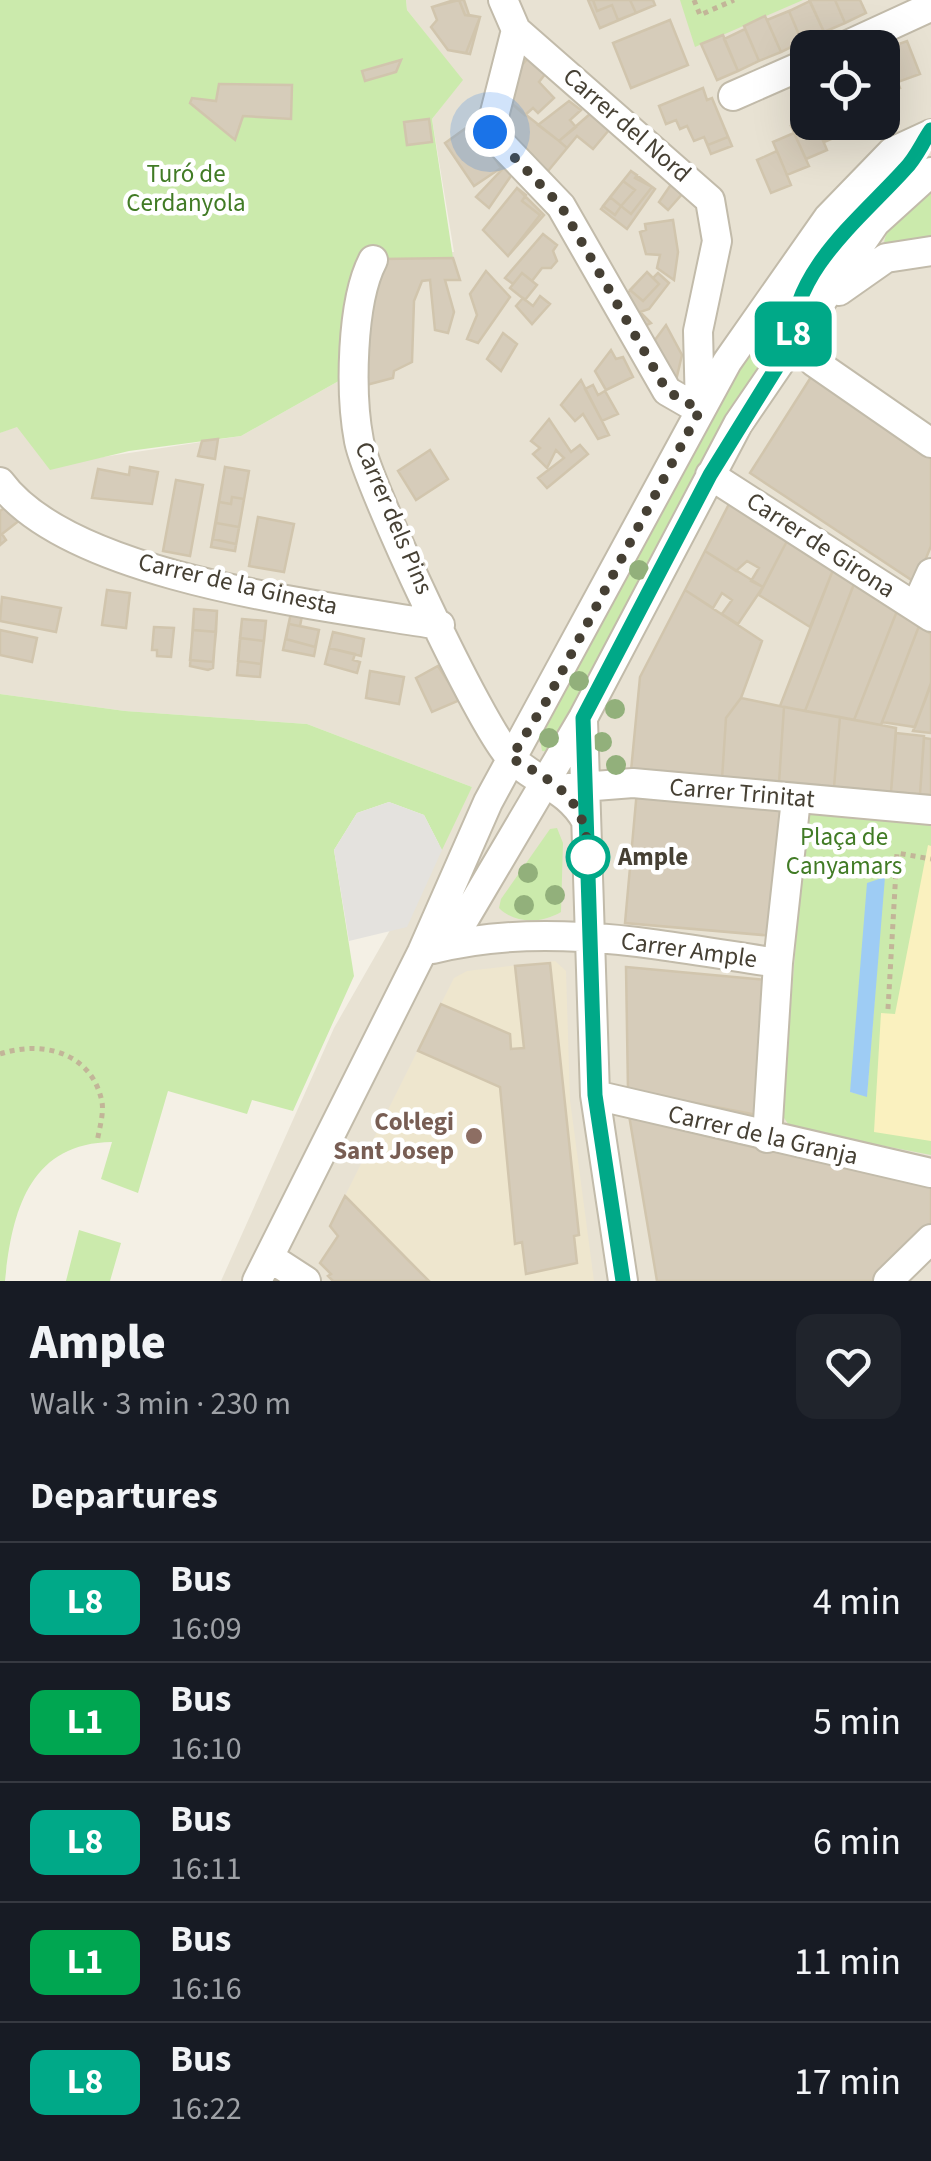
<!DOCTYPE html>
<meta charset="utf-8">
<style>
:root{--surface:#171b24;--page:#20242c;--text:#f1f3f6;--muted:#9ea1a6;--line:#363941}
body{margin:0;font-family:"Source Sans 3",sans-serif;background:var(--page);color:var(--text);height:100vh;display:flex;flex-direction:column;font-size:38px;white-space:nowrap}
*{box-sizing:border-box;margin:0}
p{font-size:32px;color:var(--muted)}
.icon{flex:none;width:55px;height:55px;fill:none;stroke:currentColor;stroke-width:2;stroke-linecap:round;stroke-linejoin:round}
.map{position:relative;height:1281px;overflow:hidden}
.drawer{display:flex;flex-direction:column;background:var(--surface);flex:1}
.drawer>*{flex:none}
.badge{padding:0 20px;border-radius:15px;font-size:35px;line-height:65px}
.controls{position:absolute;left:790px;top:30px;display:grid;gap:20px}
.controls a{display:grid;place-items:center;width:110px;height:110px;border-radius:20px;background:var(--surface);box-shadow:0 10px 40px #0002;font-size:50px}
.you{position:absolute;width:50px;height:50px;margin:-25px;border:8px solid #fff;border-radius:50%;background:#1a73e8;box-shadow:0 0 0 15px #1a73e833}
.map>.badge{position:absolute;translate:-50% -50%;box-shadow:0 0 0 5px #fff}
h2{padding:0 30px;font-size:38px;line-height:90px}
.round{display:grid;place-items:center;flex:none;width:105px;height:105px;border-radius:20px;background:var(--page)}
.summary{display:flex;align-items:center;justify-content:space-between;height:170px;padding:0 30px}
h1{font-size:48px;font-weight:800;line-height:75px}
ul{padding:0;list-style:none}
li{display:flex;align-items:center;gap:30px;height:120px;padding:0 30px;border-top:2px solid var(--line)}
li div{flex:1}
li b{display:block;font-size:38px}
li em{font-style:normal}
li .badge{min-width:110px;font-weight:700;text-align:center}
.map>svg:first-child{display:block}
.residential{fill:#e8e2d3;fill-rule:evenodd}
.education{fill:#eee6ce}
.green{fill:#cbeaac;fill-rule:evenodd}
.sand{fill:#faf1bf}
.parking{fill:#e4e2de}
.water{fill:#9eccf4}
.building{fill:#d6ccba;stroke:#d1c5ad;stroke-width:2.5}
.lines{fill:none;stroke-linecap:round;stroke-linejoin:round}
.minor-casing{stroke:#c2bbaa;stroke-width:32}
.path{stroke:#c2b598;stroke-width:5;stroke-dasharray:5 5;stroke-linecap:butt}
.minor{stroke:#fff;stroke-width:28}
.tree{fill:#92b07b}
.line-casing{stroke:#fff;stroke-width:22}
.line{stroke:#00a988;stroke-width:15}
.walk{stroke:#464034;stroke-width:10;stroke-dasharray:0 18}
.stop-dot{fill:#fff;stroke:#00a988;stroke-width:5}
.education-dot{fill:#8d6e63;stroke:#fff;stroke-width:4}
.labels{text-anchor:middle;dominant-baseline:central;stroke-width:9;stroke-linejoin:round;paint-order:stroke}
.street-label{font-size:25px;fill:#464034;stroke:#fff}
.park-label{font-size:25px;fill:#417b25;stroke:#fff}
.stop-label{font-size:25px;font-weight:bold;fill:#464034;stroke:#fff;text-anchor:start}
.education-label{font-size:25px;font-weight:bold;fill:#785e54;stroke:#fff;text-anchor:end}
</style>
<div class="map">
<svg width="931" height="1281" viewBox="0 0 931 1281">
<rect width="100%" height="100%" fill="#f4f0e5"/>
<path class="residential" d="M406,0H931V1281H221L334,1028L472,787L307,724L125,711L0,694V433L17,426L96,458L241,436L344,378L355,302L352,275L372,250L454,252L432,119L462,80L407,10ZM808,48H882V122H808Z"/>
<path class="education" d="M555,961L566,971L570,1100L594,1281H429L345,1196L454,978L467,971Z"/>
<path class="green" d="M0,0H406L407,10L463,80L432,119L453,258L383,259L371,250L352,275L355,301L344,378L241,436L129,451L50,470L17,427L0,433Z
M680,0H803L695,47Z
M905,160L907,163L845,226L551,752L542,751L540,739C644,550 743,306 905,160Z
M931,192V244L884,248C882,227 912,198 931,192Z
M0,694L125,711L307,724L472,787L442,850L424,815L389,802L357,813L334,850L354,976L293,1111L252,1100L247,1114L168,1091L138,1193L101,1179L112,1142C29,1143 12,1212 5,1281H0Z
M819,809L931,820V1155L791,1128L782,1115L806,818ZM884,877L867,1096H866L850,1092Z
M557,828L563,843L561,912C542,923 516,925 499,908L501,899L550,829Z
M79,1230L121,1243L110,1281H66Z"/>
<path class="sand" d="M928,845L931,846V1141L874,1132L881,1013L895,1014Z"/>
<path class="parking" d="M389,802L424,815L442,850L407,927L349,941L334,850L357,813Z"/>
<path class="water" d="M885,877L867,1097L850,1092L867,883Z"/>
<path class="building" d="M454,0H464L469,15L480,17L470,54L448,50L431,27L437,20L432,7Z
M459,0L465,15L480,17L466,53L448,50L431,27L437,20L432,7Z
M588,0H653L655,5L600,28Z
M593,0H630L636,13L618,20L612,5L597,11Z
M835,0H860L866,13L845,23Z
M835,0L845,23L824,32L809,0Z
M810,1L824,32L802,42L789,11Z
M789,11L802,42L781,52L767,20Z
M765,16L781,52L759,61L744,26Z
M670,20L688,65L631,88L613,43Z
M745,29L759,61L738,71L724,39Z
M723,35L738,71L717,80L701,44Z
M907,41L920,74L898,82L885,49Z
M887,55L900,88L882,95V57Z
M529,57L546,73L539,82L554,98L538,113L533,108L525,115L511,103L522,65Z
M401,60L396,72L365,81L362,71Z
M219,84L292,85L291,119L243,116L235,140L190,103L192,98L216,101Z
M703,88L707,100L712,98L728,137L708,145L704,137L694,141L687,126L680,129L676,120L666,124L659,106Z
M703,88L707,100L712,98L732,146L711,154L704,137L694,141L687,126L680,129L676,120L666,124L659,106Z
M569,101L581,110L570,120L576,127L559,141L538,125Z
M511,103L559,141L590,114L609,130L593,149L577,136L548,171L503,133Z
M590,114L609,130L593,149L577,136L567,148L559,141Z
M429,119L432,142L407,145L404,122Z
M808,119L815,122L827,150L806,159L791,126Z
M815,122H841L845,133L824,142Z
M466,128H475L501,168L474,186L445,143Z
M794,133L809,166L787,175L773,142Z
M777,151L791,185L771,193L757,160Z
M511,160L517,167L489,208L476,197Z
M631,171L637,175L635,178L652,187L631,214L621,206L615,215L603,206Z
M631,171L655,189L627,229L601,209Z
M623,181L635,190L621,206L610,197Z
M672,183L683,193L668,210L659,202Z
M517,188L526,195L522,201L540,215L508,256L483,230Z
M517,188L544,215L508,256L483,230Z
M673,220L678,252L674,280L657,268L660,255L646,254L640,232L646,230L645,224Z
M543,234L557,245L553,251L557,261L551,268H542L532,281L522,273L513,284L505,278Z
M453,258L460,280H445L454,312L448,333L435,330L430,280L422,281L414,301L412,362L394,371L393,378L366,385L368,297L383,259Z
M486,271L510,297L478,343L467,339L477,315L470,294Z
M647,272L659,284L643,301L630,290Z
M647,272L653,278L658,273L669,283L649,309L640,312L651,323L638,329L628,311L633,304L625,296Z
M522,273L537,285L525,300L510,288Z
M540,296L550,304L532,324L516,306L523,298L533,306Z
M666,325L682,355L674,389L649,348Z
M503,333L517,344L501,371L487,359Z
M611,350L616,359L623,357L633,377L606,390L595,371Z
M811,377L931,457V546L916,583L750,473Z
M581,380L602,421L609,435L598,439L583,414L575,421L561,405Z
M593,385L598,395L605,391L618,414L602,421L585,389Z
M549,419L571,452L580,445L588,454L547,488L538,478L564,458L556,450L547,468L533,454L540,448L531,441Z
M218,439L215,459L198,456L202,441Z
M430,450L448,479L416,500L398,471Z
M130,467L158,472L152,504L92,498L98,469L129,475Z
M225,467L249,471L236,544L213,539Z
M225,467L249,471L235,551L211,547Z
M176,480L203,485L190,556L163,551Z
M232,497L244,499L239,527L216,523L219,502L231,504Z
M730,502L788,539L763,587L751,581L759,568L747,561L736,571L705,551Z
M6,507L20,520L2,534L6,540L0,545V511Z
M258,517L294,524L284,572L249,566Z
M788,539L833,570L810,627L759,595Z
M705,551L763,587L738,624L722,614L732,600L722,593L713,608L685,590Z
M833,570L854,584L805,711L780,706Z
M854,584L897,611L854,720L805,711Z
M107,590L130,593L126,628L102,625Z
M685,590L762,641L741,698L726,718L722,779L631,771L640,677Z
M2,597L61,608L56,632L0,621Z
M292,608L303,611L300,626L319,630L314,656L283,650Z
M194,609L217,611L216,632L193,630Z
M194,609L217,611L213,668L208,670L190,666Z
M897,611L919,626L881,725L854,720Z
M242,619L266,621L264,641L240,638Z
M242,619L266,621L260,677L237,675Z
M289,624L319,630L315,647L286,639Z
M919,626L931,634V683L915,727L882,722Z
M154,627L174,628L171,657L157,656V650H152Z
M0,630L37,638L32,662L0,655Z
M193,630L216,632L213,662L190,660Z
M333,632L364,639L361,656L329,648Z
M240,638L264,641L261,664L238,661Z
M329,648L355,654L353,660L360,662L357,673L325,664Z
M438,666L460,700L432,712L416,678Z
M370,671L404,677L399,704L366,698Z
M931,684V733L913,731L926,698Z
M741,698L784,707L779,783L722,779L726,718Z
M784,707L840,717L834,787L779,783Z
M840,717L896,728L891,792L834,787Z
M896,733L924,736L920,794L891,792Z
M924,738L931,739V795L920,794Z
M637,790L785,803L774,936L625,923Z
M550,963L579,1235L574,1236L577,1263L526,1274L522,1242L515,1244L500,1087L418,1051L441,1004L510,1034L511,1049L524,1048L515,966Z
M626,967L767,980L757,1115L628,1090Z
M629,1115L931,1180V1232L878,1281H657Z
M345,1196L411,1263L429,1281H333L328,1276L331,1274L320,1263L338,1236L330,1226Z"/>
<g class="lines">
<defs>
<path id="minor" d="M503,0L516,30L710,200L717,241L698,331L700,410
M516,30L490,132L561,206L667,391L700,410
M841,48L926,9
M733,96L808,63
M857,219C828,255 791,293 793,341L814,362L931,443
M373,260C351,302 350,394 359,441C368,486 481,728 511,758C536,782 569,789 586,821
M839,291L886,258L931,251
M710,475L931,617
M0,482C70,578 325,606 440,625
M916,606L931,573
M583,720L595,1095L623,1281
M569,788L633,783L931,810
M427,948L465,918L478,896L583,718L738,424L875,223L931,172
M433,949C546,920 664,946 778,963
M595,1095L931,1173
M767,1138L778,963L796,799
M269,1257L306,1281
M257,1281L422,952L488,802L727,362L828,218L892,152L931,134
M888,1281L931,1239"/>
</defs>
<use href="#minor" class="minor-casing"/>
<path class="path" d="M694,0L700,15L734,0
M888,1009L897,853L931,859
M0,1054C42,1040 92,1052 102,1102C104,1114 99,1130 97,1142"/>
<use href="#minor" class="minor"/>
</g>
<g class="tree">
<circle cx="639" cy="570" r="10"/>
<circle cx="579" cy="681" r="10"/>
<circle cx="615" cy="709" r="10"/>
<circle cx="549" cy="738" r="10"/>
<circle cx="602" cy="742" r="10"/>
<circle cx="616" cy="765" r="10"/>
<circle cx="528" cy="873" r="10"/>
<circle cx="555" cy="895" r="10"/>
<circle cx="524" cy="905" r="10"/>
</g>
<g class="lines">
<defs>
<path id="line" d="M623,1281L595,1095L583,718L710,475L793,341C790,272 863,216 905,169C916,158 922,143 931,130"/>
</defs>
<use href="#line" class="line-casing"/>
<use href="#line" class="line"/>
<path class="walk" d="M490,132L561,206L667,391L700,410L547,700L511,758C559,784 587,800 588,857"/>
</g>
<circle class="stop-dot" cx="588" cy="857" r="20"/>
<circle class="education-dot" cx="474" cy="1136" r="10"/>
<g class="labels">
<g class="street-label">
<text transform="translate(627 125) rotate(41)">Carrer del Nord</text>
<text transform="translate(394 518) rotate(67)">Carrer dels Pins</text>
<text transform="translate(821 545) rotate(33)">Carrer de Girona</text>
<text transform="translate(238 584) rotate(13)">Carrer de la Ginesta</text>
<text transform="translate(742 793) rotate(5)">Carrer Trinitat</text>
<text transform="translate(689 950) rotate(8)">Carrer Ample</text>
<text transform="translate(763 1135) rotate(13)">Carrer de la Granja</text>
</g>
<g class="park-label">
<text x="186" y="174">Turó de<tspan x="186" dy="29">Cerdanyola</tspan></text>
<text x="844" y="837">Plaça de<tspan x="844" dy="29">Canyamars</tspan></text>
</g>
<g class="stop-label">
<text x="618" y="857">Ample</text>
</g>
<g class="education-label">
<text x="454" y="1122">Col·legi<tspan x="454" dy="29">Sant Josep</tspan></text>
</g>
</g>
</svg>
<div class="controls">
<a><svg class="icon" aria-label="locate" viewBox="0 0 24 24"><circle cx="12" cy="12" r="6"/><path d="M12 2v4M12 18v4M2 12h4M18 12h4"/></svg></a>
</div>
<div class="you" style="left:490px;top:132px"></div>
<b class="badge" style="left:793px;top:334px;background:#00a988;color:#fff">L8</b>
</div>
<section class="drawer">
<div class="summary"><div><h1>Ample</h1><p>Walk · 3 min · 230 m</p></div><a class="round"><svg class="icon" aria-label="heart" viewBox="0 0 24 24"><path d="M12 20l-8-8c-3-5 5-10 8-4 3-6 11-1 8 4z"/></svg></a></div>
<h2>Departures</h2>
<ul>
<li><span class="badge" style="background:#00a988;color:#fff">L8</span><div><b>Bus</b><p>16:09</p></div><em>4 min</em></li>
<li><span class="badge" style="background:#00a651;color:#fff">L1</span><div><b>Bus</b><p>16:10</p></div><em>5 min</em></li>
<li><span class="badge" style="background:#00a988;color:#fff">L8</span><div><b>Bus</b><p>16:11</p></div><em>6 min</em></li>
<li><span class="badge" style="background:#00a651;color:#fff">L1</span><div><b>Bus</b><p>16:16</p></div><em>11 min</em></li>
<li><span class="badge" style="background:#00a988;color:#fff">L8</span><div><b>Bus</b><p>16:22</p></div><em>17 min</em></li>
</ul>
</section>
